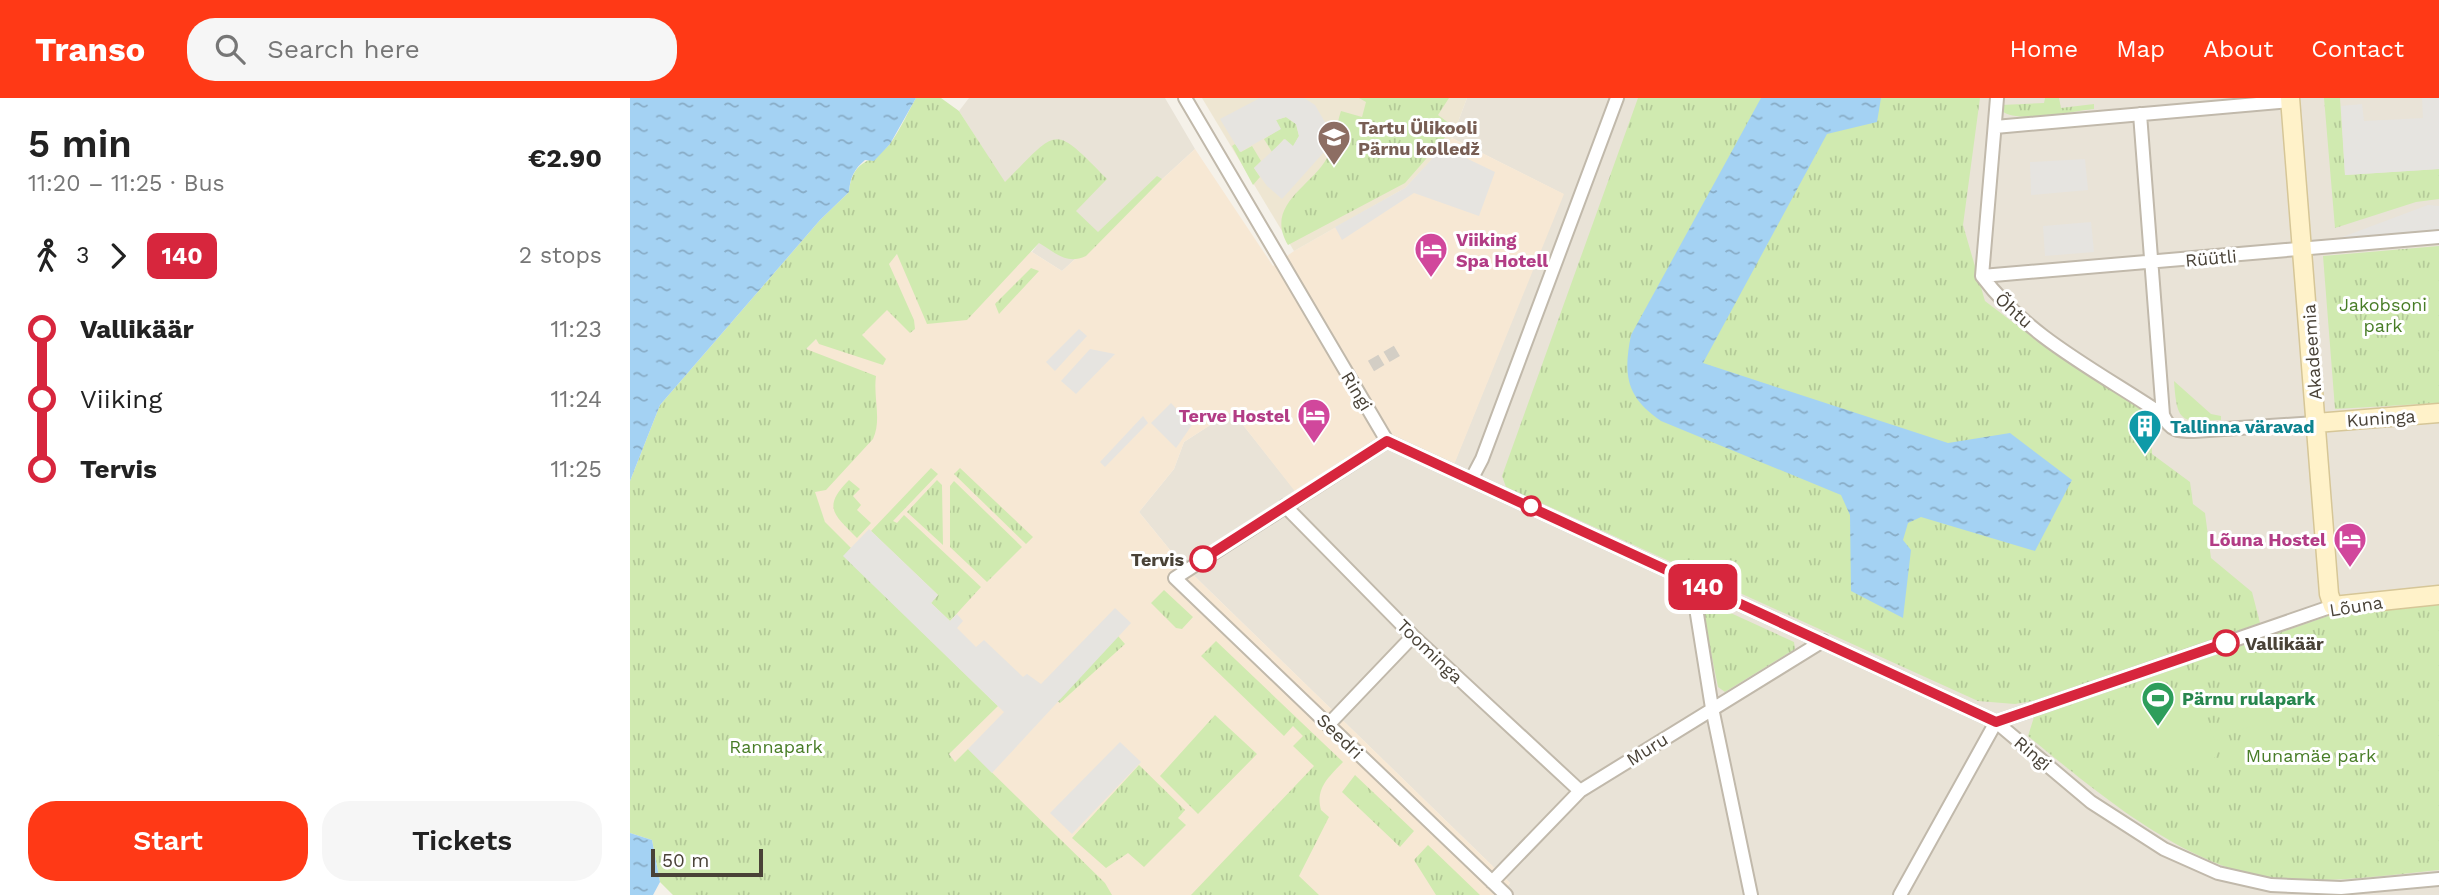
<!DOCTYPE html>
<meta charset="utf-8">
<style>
:root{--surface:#fff;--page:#f6f6f6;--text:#222;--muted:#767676;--accent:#ff3916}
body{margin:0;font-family:"Work Sans",sans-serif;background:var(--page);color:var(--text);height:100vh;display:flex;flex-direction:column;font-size:26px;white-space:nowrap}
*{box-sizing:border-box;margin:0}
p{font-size:23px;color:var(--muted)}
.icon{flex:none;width:38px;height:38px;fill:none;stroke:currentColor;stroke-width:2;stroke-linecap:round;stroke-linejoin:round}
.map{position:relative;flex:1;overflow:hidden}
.side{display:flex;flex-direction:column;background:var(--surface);width:630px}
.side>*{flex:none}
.badge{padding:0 14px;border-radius:10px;font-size:24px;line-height:46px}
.scale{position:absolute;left:21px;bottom:18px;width:112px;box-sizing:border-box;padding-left:7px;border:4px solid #494237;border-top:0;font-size:19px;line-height:24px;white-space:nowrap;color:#494237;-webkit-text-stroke:5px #fff;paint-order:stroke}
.map>.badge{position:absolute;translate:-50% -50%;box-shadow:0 0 0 4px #fff}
.legs{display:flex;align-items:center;gap:10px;height:77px;padding:0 28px;font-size:23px}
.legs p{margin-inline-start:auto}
.overview{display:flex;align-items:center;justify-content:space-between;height:119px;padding:0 28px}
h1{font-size:38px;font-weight:600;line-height:52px}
.primary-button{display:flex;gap:14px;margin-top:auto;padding:14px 28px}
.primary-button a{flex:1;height:80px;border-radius:28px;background:var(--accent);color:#fff;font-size:28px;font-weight:600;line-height:80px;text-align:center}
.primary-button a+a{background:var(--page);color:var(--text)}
ul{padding:0 28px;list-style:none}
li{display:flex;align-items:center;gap:24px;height:70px;font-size:26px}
li i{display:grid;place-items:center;width:10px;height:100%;margin:0 9px;background:currentColor}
li i::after{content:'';width:18px;height:18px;margin:-9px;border:5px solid;border-radius:50%;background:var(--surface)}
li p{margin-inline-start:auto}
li:first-child i{background:linear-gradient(#0000 50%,currentColor 0)}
li:last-child i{background:linear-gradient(currentColor 50%,#0000 0)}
header{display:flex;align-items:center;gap:42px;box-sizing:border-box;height:98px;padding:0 35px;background:var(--accent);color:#fff}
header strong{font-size:33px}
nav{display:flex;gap:38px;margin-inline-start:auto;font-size:24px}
.search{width:490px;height:63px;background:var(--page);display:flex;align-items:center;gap:18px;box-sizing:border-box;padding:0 24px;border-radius:28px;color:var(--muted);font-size:26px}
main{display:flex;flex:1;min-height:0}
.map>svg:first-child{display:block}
.residential{fill:#e9e3d7}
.commercial{fill:#f7e8d4}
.education{fill:#eee6d2}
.grass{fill:url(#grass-tufts)}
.pitch{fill:#d0eab0}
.parking{fill:#e6e4e0}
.water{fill:url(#water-ripples)}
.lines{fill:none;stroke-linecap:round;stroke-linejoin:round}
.street-tunnel{stroke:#d3cec5;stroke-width:12;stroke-dasharray:12 6;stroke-linecap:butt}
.street-casing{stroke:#c1b9ab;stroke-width:16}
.secondary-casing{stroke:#d6c697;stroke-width:21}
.street{stroke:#fff;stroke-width:12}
.secondary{stroke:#fff2c9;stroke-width:18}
.line-1-casing{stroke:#fff;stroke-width:16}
.line-1{stroke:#d7263d;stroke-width:10}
.stop-1-dot{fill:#fff;stroke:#d7263d;stroke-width:3.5}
.labels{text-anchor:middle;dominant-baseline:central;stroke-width:6;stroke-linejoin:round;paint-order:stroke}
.education-label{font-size:18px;font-weight:bold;fill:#785e54;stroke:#fff;text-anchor:start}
.hotel-label{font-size:18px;font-weight:bold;fill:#b23c85;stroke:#fff;text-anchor:end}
.street-label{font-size:18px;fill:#494237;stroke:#fff}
.park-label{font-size:18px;fill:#487d27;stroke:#fff}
.culture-label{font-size:18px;font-weight:bold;fill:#0d838f;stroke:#fff;text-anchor:start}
.stop-label{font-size:18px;font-weight:bold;fill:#494237;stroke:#fff;text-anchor:end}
.leisure-label{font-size:18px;font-weight:bold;fill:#27864d;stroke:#fff;text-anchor:start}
</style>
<header>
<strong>Transo</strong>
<div class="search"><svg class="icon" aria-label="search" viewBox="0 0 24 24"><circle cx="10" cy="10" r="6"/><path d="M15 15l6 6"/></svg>Search here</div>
<nav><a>Home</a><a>Map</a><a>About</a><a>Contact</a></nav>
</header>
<main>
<section class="side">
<div class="overview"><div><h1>5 min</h1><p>11:20 – 11:25 · Bus</p></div><b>€2.90</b></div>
<div class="legs"><svg class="icon" aria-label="walk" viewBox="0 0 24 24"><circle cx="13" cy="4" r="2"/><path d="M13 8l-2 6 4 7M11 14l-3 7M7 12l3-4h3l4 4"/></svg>3<svg class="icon" aria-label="forward" viewBox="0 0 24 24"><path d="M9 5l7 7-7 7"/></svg><b class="badge" style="background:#d7263d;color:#fff">140</b><p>2 stops</p></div>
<ul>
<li><i style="color:#d7263d"></i><b>Vallikäär</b><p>11:23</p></li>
<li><i style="color:#d7263d"></i><span>Viiking</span><p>11:24</p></li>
<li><i style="color:#d7263d"></i><b>Tervis</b><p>11:25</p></li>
</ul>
<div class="primary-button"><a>Start</a><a>Tickets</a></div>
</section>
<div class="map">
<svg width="1809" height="797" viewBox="0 0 1809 797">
<defs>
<pattern id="grass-tufts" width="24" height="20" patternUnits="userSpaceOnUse" patternTransform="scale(1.75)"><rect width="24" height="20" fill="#d0eab0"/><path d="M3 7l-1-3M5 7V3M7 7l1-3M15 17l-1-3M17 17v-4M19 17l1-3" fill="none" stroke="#b4ca98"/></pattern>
<pattern id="water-ripples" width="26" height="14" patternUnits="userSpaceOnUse" patternTransform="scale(1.75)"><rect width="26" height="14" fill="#a4d2f3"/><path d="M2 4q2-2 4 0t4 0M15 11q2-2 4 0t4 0" fill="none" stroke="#88acc6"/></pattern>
</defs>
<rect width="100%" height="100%" fill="#f5f1e9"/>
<path class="residential" d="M339,0H535L565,51L432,173L402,154L411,142L329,13Z
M837,0H1809V797H870L880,785L549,463L509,414L544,371L554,344L602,313L675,405L756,351L819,378L933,96L822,40Z"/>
<path class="commercial" d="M822,40L934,96L819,379L756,351L675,406L602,313L554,344L544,371L509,414L549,463L880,785L870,797H428L349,708L208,462L155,310L160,268L273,150L366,141L402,154L432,173L565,51L643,168L664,153L775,90Z"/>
<path class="education" d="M572,0H837L822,40L775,90L664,153Z"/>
<path class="grass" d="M286,0H311L329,13L375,84C429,30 422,25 477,81L446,113L468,134L527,78L532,81L456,158C436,167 426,155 409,145L337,222L297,226L267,156L259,166L284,222L285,231L280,235L257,212L232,237L256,261L253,267L189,246L186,241L176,251L246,278C243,299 252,322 243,341L196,392L185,394L195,424L221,450L214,458L368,608L319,656L325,664L338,651L475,785L482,797H43L30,784L22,742L0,735V383L30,307L190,122L219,94C222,58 246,66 262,43C271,30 278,14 286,0Z
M729,0H819L808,17L824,29L775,85L658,147C634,107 681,89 697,60C705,47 706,27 711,13L732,19L736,4Z
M1008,0H1350L1333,127L1355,203L1389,229L1521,316L1522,356L1560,384L1563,406L1575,415L1581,460L1622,494L1630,525L1409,602L1385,606L1348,603L876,389L872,378Z
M1415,0H1429L1431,10L1464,6V11C1443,13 1388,26 1372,13L1371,7L1414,5Z
M1694,0H1710L1715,77L1809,71V101L1786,104L1705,130Z
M656,19L666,26L669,38L663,49L654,41L642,54L634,41L650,31L646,22Z
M605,46L611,54L622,48L631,63L624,70L630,79L623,87L602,48Z
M1809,148V305L1705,311L1693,158Z
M401,170L409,173L369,216L365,206Z
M1544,283L1581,316L1591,318V322C1551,324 1547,326 1544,283Z
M301,370L308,376L263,423L267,425L274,417L351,489L320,523L301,505L308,497L241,433Z
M330,370L403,439L396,446L324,376Z
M219,382L230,391L223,398L231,407L227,412L241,425L227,440C205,417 191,410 219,382Z
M307,382L312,387L313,447L277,414Z
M324,383L392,449L357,484L320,449V388Z
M534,492L563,519L552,531L546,530L521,505Z
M1070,501L1164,544L1165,551L1095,594L1088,589Z
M1809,507V772C1760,777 1710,784 1660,782C1564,778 1469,696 1398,638L1404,619L1701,517Z
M488,538L495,546L430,605L426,602Z
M586,543L713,664C699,679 685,690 691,712L699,719L669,778L689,797H561L684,668L663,648L673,638L663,628L654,638L571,558Z
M585,617L627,656L568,716L530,678Z
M509,667L555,712L548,720L556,727L514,769L498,755L476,770L442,740Z
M725,677L784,733L770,749L712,694Z
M798,747L850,797H806L784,762Z"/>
<path class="pitch" d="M1645,588L1656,616L1608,633L1598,605Z
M1558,590L1567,595L1587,648V657L1578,666L1550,673L1475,628L1477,619Z"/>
<path class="parking" d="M630,0H674L685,7L696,26L694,54L652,101L637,88L624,70L655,41L663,48L669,38L666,26L656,19L646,22L651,31L610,54L590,21Z
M1792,0H1809V71L1715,77L1711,8L1732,6L1734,23L1793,20Z
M813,49L865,74L849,118L784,95L712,142L705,129L775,90Z
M1455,61L1458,92L1401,97L1400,64Z
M1798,107L1809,108V132L1710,140Z
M1461,124L1464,154L1415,158L1413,128Z
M449,231L457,238L425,273L416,264Z
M460,251L485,256L446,296L431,283Z
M541,305L562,327L546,350L521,325Z
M513,318L518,325L475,369L470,364Z
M239,431L308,497L301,505L320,523L327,516L333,523L327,530L346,549L354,542L393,579L397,576L411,586L485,510L501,525L362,675L338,651L374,614L213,458Z
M490,644L511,664L442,736L420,715Z"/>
<path class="water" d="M0,0H286L260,46L244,63L235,62C224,71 220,80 219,94L190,122L30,307L0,383Z
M1131,0H1251L1247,24L1197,36L1073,265L1318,345L1380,335L1442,382L1405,453L1291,419L1278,425L1273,442L1281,452L1273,520L1221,493L1220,417L1211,397L1031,323C996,299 993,277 1001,237Z
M0,735L22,742L30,784L23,797H0Z"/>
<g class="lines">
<path class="street-tunnel" d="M741,268L770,251"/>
<defs>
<path id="street" d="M555,0L757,343L1366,624L1461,704L1534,751L1588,775L1641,787L1711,790L1809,781
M1367,0L1352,178C1397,239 1471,275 1533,317
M1510,16L1533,317C1540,333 1548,333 1564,333L1686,325
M1365,29L1661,3
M1352,178L1809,139
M757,343L545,480L876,797
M842,380L852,361L987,0
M655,408L783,538L950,693
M1062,485L1082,610L1121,797
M698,627L783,538
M862,784L950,693L1193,543
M1270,797L1366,624L1703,508"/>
<path id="secondary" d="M1660,0L1699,496L1703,508L1809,497
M1686,325L1809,315"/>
</defs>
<use href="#street" class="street-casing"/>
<use href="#secondary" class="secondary-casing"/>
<use href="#street" class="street"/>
<use href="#secondary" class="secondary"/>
</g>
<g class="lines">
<defs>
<path id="line-1" d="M573,461L757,343L1366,624L1596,545"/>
</defs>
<use href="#line-1" class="line-1-casing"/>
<use href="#line-1" class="line-1"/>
</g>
<defs>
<symbol id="university-pin" viewBox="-11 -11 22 30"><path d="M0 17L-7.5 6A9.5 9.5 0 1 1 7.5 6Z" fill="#8d6e63" stroke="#fff"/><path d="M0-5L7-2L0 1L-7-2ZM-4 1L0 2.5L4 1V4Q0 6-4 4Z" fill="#fff"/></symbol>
<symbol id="hotel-pin" viewBox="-11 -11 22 30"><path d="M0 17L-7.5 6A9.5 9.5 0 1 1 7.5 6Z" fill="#d1479c" stroke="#fff"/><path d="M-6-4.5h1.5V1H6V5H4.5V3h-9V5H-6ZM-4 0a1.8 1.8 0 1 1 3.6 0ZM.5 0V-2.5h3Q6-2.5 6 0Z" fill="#fff"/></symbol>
<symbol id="building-pin" viewBox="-11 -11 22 30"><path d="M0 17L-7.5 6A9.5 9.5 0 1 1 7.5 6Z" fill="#0f9aa8" stroke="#fff"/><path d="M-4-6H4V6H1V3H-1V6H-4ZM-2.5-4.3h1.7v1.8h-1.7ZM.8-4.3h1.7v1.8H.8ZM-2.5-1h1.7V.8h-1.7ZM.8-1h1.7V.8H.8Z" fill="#fff"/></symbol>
<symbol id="stadium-pin" viewBox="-11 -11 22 30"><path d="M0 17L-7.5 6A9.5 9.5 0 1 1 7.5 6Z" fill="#2e9e5b" stroke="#fff"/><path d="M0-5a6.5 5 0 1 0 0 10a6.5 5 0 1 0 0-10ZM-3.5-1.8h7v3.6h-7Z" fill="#fff"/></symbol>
</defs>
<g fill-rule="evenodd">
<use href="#university-pin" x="685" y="20" width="38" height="52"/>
<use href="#hotel-pin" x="782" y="132" width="38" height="52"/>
<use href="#hotel-pin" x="665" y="298" width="38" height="52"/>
<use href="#building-pin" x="1496" y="309" width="38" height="52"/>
<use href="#hotel-pin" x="1701" y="422" width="38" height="52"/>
<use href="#stadium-pin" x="1509" y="581" width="38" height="52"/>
</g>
<g class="stop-1-dot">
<circle cx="901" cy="408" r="9"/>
<circle cx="573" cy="461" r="12"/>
<circle cx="1596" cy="545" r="12"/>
</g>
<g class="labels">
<g class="education-label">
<text x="728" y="29">Tartu Ülikooli<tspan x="728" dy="21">Pärnu kolledž</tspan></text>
</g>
<g class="hotel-label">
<text x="826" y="141" text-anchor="start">Viiking<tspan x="826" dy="21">Spa Hotell</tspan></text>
<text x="660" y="317">Terve Hostel</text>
<text x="1696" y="441">Lõuna Hostel</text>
</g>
<g class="street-label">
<text transform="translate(1581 160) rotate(-5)">Rüütli</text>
<text transform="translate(1384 212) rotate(42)">Õhtu</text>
<text transform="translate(1682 254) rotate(-94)">Akadeemia</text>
<text transform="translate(727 293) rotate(59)">Ringi</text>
<text transform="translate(1751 320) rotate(-4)">Kuninga</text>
<text transform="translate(1726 508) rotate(-9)">Lõuna</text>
<text transform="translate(800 553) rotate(44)">Toominga</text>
<text transform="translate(710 638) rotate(44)">Seedri</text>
<text transform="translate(1017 651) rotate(-32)">Muru</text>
<text transform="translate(1403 655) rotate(40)">Ringi</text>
</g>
<g class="park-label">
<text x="1753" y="206">Jakobsoni<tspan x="1753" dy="21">park</tspan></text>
<text x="146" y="648">Rannapark</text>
<text x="1681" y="657">Munamäe park</text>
</g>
<g class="culture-label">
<text x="1540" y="328">Tallinna väravad</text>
</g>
<g class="stop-label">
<text x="554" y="461">Tervis</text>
<text x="1615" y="545" text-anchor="start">Vallikäär</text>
</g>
<g class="leisure-label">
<text x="1552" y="600">Pärnu rulapark</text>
</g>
</g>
</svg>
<div class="scale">50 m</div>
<b class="badge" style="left:1073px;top:489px;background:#d7263d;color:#fff">140</b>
</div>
</main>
